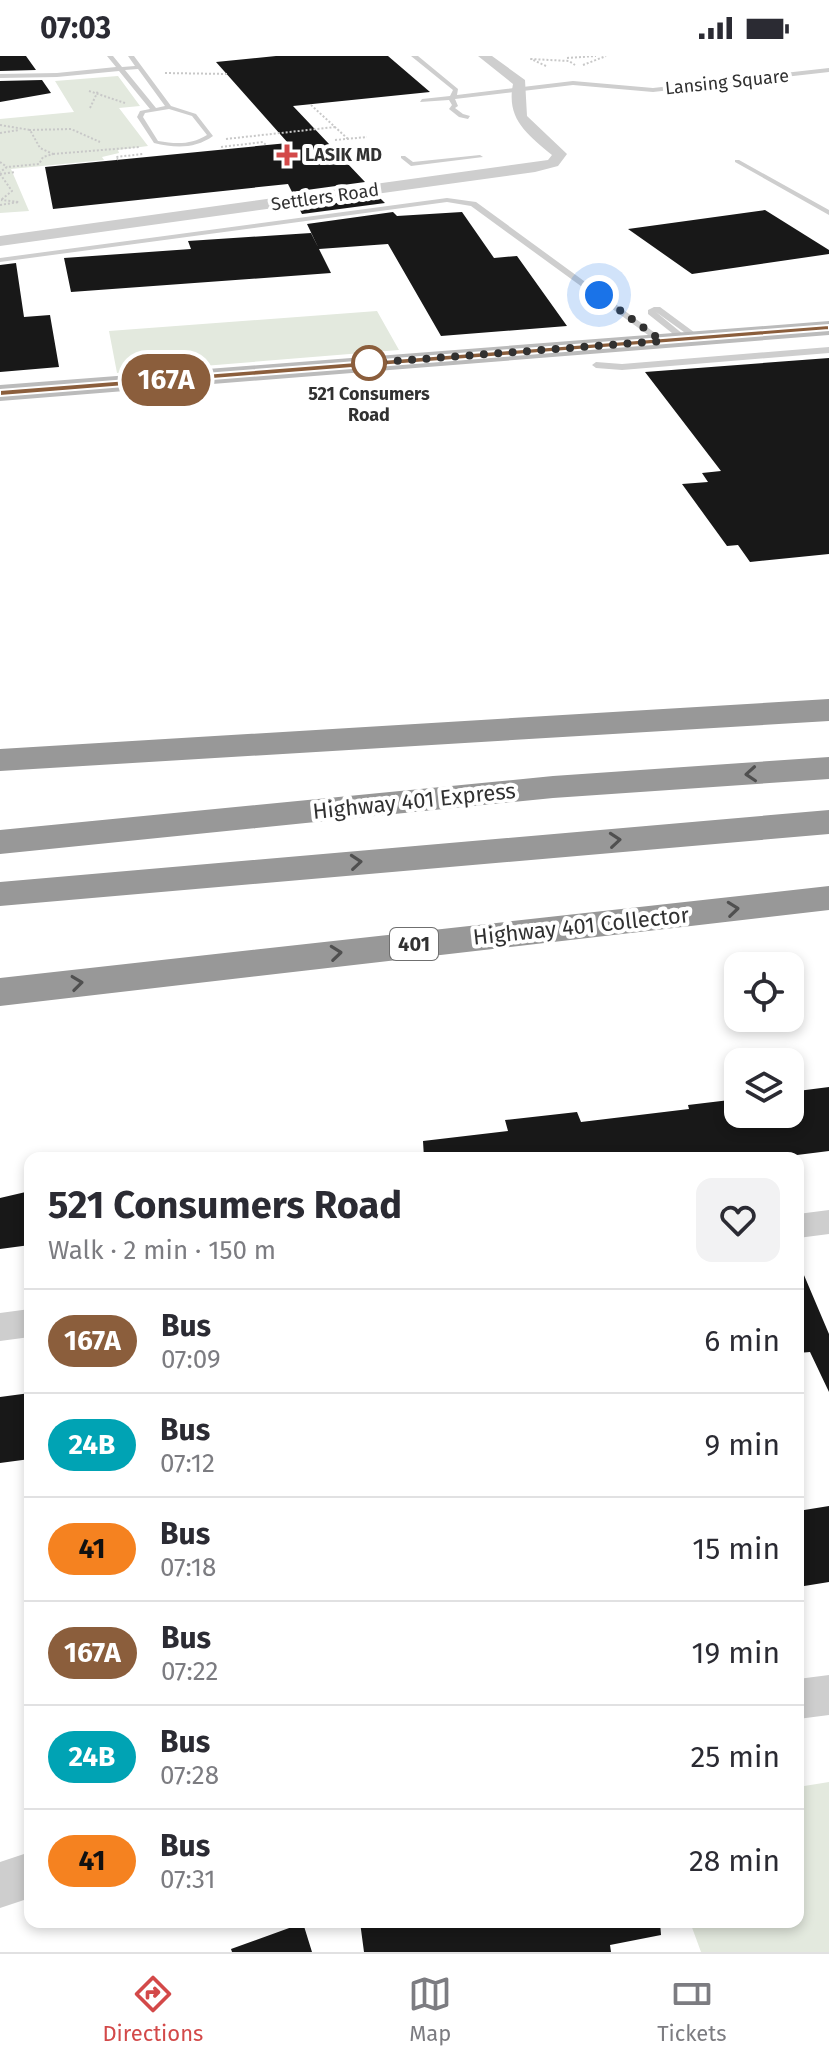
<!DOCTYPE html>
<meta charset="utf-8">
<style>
:root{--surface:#fff;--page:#f2f2f3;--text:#2b2b33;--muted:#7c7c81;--line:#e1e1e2;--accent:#d34949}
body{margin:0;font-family:"Fira Sans",sans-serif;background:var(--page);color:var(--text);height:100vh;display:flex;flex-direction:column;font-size:30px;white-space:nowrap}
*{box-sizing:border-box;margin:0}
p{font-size:26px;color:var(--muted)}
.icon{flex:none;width:44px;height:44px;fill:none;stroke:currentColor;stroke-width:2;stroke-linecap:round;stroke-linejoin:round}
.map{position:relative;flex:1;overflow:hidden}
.drawer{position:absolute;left:24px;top:1096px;width:780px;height:776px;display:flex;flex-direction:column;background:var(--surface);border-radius:16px;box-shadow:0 4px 12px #0003}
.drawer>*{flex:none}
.badge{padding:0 16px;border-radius:26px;font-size:28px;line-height:52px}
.buttons{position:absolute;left:724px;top:896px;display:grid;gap:16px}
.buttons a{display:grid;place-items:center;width:80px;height:80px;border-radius:16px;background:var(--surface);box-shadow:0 4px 12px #0003;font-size:40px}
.you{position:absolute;width:40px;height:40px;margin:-20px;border:6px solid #fff;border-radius:50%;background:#1a73e8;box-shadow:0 0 0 12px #1a73e833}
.map>.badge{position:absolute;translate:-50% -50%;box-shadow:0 0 0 4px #fff}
.round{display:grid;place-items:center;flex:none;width:84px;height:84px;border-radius:16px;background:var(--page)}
.overview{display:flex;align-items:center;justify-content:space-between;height:136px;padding:0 24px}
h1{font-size:38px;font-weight:700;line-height:60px}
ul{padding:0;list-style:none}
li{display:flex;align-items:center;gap:24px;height:104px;padding:0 24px;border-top:2px solid var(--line)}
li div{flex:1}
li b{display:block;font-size:30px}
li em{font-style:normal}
li .badge{min-width:88px;font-weight:700;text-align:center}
.status{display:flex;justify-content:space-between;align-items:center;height:56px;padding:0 40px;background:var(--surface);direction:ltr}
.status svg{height:22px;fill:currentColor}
.dock{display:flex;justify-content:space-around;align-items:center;height:112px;border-top:2px solid var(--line);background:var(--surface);font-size:22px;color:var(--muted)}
.dock a{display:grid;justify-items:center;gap:4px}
.dock .on{color:var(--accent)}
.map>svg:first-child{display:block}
.green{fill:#e3e9de}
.building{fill:#181818}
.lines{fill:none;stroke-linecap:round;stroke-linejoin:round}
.path{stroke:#c8c8c8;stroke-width:2;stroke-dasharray:2 2;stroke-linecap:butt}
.lane{fill:#cecece;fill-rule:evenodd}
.street{fill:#cecece;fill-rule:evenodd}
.secondary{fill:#bbb;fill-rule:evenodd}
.highway{fill:#989898;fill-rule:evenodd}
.oneway{stroke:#505050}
.line{fill:#8b5e3c;stroke:#fff;stroke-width:2}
.walk{stroke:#313131;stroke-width:8;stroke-dasharray:0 14.4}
.poi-dot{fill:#d34949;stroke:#fff;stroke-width:3}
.stop-dot{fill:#fff;stroke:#8b5e3c;stroke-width:4}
.labels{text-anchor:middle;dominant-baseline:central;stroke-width:8;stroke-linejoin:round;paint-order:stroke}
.far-street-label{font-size:18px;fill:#313131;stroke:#fff}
.far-poi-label{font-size:18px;font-weight:bold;fill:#313131;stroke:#fff;text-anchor:start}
.far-stop-label{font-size:18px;font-weight:bold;fill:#313131;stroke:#fff}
.shield{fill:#fff;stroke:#6f6f6f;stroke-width:2}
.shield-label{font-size:20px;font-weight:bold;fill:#313131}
.street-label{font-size:22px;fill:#313131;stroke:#fff}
</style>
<div class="status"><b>07:03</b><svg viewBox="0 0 49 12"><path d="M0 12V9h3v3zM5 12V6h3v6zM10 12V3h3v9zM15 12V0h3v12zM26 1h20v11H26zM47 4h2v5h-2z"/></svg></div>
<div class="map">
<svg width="829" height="1896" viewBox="0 0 829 1896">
<rect width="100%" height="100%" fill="#fff"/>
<path class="green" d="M118,20L140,50L119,52L148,90L118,94L119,97L102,101L104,104L11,113L29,155L0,157V63L74,56L55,25Z
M377,255L399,294L117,317L109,275Z
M829,1726V1896H701L690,1866H798V1731Z"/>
<path class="building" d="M0,0H26L36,14L0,15Z
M276,0H388L430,36L293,50L365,126L292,136L288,128L53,153L45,111L288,87L216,6Z
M42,24L51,37L0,46V25Z
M379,141L385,147L302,158L299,152Z
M765,154L829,194V198L692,218L628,173Z
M393,156L397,160L462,156L494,202L517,200L567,270L441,280L388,188L319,193L331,217L71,236L64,202L191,193L188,185L311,177L318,191L307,168Z
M16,207L24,261L50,259L59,311L0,316V209Z
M829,302V498L750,506L738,489L727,490L682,428L708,426L702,417L721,415L645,316Z
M829,1031V1095L773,1102H424L423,1085L508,1075L505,1064L577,1056L581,1066L689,1053L688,1049L738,1043V1058H790V1036Z
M30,1135V1189L0,1193V1142Z
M798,1205L829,1278V1336L810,1296L798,1297Z
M30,1337V1403L0,1407V1341Z
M829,1450V1526L798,1531V1455Z
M360,1866H660L661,1879L610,1889L611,1896H364Z
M303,1867L312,1896H232L231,1893Z"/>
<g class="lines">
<path class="path" d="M567,2L596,0
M583,9L606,0
M546,10L531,3L569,5L575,9
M165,17L227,18
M89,35L125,47
M311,49L348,83
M90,52L98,35
M0,69L30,74L40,92L53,98L43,101L39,108L7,111L0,116
M29,74L71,73L100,86
M0,77L19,74
M226,83L335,71
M335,84L367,81
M221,91L263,86L266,89
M53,98L139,91
M118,104L116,101L143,98
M0,106L7,111
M0,118L12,135L1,144
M0,118L15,116
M0,149L19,146L1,144"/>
<path class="lane" d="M107,0H113L122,11L135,10L128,0H134L171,50L196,58L213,80C195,93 175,92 154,87L137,61L140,55L150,53L119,15L57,21L0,22V18L57,17L116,11ZM138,13L165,50L156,52L125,14ZM169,53L192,60L207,79C191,89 176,88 158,85L143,61L145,57Z
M411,0H418L458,33L457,39L573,25L653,32L829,12V16L653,36L573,29L455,43L458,50L455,52L463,58L470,60L468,63L459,61L449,53L452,49L449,44L420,46L422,43L450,40L453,34Z
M401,100H405L413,106L480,99L483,101L411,110L401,102Z
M735,104H739L829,154V159L735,106Z
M447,142L476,146L666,285L659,287L471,150L447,146L0,206V202Z
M654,251H660L702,282L695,284L656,256L689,283L682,285L648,258V254Z
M829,291V297L622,314L596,312L592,309L596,306L622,308Z"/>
<path class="street" d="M478,0H492L525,24L527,60L567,98L558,110L535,116L0,190V180L548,104L552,99C527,78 506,63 513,28Z
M829,1154V1178L798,1182V1158Z
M30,1253V1281L0,1285V1257Z
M829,1619V1659L798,1663V1623Z
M30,1796V1842L0,1852V1806Z"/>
<path class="secondary" d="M829,265V279L0,345V329Z"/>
<path class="highway" d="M829,643V665L0,715V693Z
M829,701V723L553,742L0,798V774L553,720Z
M829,754V778L0,850V826Z
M829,830V854L0,950V922Z"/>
</g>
<defs><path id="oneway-chevron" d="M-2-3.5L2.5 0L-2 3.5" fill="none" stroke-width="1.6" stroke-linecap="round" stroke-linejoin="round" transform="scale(2)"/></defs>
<g class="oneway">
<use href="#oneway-chevron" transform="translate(751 718) rotate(176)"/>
<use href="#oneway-chevron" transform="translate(615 784) rotate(-5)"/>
<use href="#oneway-chevron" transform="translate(356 806) rotate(-5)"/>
<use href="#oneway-chevron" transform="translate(733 853) rotate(-6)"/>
<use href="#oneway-chevron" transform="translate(336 897) rotate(-6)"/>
<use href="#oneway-chevron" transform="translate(77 927) rotate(-7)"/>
</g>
<path class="line" d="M829,269V274L0,340V334Z"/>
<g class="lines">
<path class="walk" d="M369,307L662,285L599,239"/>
</g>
<path class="poi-dot" d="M283 87h8v8h8v8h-8v8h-8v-8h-8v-8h8z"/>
<circle class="stop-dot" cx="369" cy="307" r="16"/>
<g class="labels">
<g class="far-street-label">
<text transform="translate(727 26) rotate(-6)">Lansing Square</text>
<text transform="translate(325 141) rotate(-8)">Settlers Road</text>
</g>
<g class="far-poi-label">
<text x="305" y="99">LASIK MD</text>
</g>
<g class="far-stop-label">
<text x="369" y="338">521 Consumers<tspan x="369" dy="21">Road</tspan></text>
</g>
<rect class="shield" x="390" y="872" width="48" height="32" rx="6"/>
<g class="shield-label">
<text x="414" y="888">401</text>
</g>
<g class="street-label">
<text transform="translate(414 745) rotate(-6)">Highway 401 Express</text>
<text transform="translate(581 870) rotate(-6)">Highway 401 Collector</text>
</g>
</g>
</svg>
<div class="buttons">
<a><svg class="icon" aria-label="locate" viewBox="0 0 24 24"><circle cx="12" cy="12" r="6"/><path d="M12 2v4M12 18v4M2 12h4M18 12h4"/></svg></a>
<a><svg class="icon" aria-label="layers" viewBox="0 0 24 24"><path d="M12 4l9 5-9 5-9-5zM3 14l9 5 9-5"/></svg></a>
</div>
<div class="you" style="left:599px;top:239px"></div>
<b class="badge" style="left:166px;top:324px;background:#8b5e3c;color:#fff">167A</b>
<section class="drawer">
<div class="overview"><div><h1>521 Consumers Road</h1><p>Walk · 2 min · 150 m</p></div><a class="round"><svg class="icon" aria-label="heart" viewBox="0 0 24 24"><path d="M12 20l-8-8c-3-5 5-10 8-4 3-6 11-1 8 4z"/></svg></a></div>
<ul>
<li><span class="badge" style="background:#8b5e3c;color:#fff">167A</span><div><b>Bus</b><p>07:09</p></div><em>6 min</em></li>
<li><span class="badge" style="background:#00a3b4;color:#fff">24B</span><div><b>Bus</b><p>07:12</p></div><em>9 min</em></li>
<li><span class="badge" style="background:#f58220;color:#111">41</span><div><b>Bus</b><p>07:18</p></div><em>15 min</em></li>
<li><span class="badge" style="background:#8b5e3c;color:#fff">167A</span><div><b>Bus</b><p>07:22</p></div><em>19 min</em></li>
<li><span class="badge" style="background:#00a3b4;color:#fff">24B</span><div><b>Bus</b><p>07:28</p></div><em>25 min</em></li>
<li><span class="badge" style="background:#f58220;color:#111">41</span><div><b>Bus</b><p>07:31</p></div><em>28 min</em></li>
</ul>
</section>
</div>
<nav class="dock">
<a class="on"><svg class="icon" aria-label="directions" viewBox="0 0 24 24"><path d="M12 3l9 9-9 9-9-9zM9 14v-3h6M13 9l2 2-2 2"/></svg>Directions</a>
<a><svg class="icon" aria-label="map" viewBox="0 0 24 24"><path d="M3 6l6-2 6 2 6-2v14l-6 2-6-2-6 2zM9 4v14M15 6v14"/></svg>Map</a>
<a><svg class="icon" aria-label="tickets" viewBox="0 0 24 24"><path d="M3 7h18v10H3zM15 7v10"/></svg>Tickets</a>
</nav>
